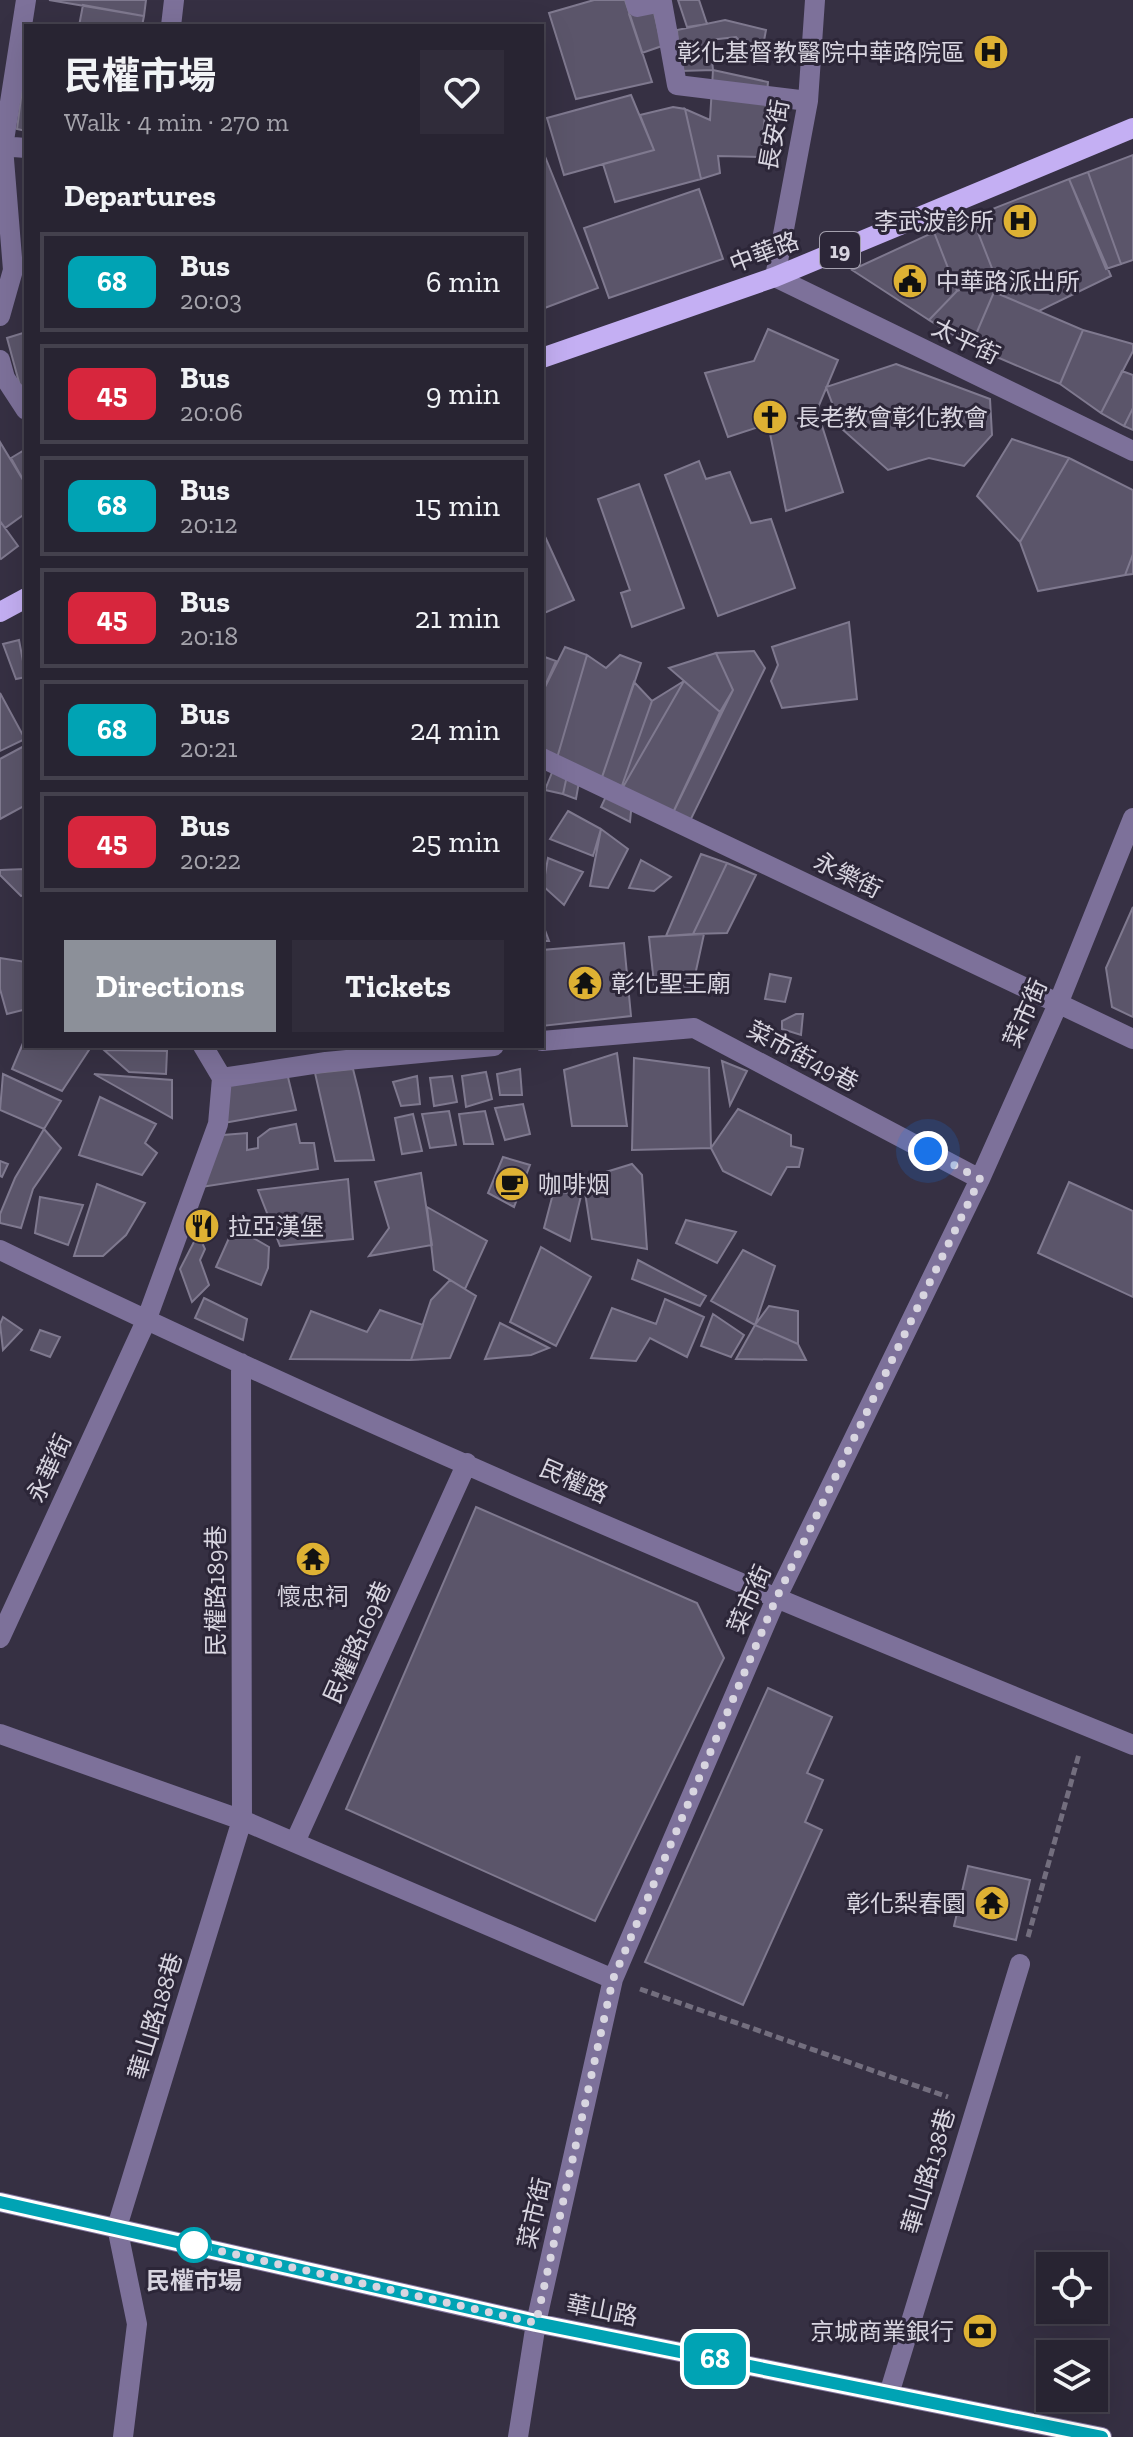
<!DOCTYPE html>
<meta charset="utf-8">
<style>
:root{--surface:#282432;--page:#302c3a;--text:#f1f3f6;--muted:#a5a4ac;--line:#44414d;--accent:#8c9099}
body{margin:0;font-family:"Zilla Slab","Noto Sans TC",serif;background:var(--page);color:var(--text);height:100vh;display:flex;flex-direction:column;font-size:30px;white-space:nowrap}
*{box-sizing:border-box;margin:0}
p{font-size:26px;color:var(--muted)}
.icon{flex:none;width:44px;height:44px;fill:none;stroke:currentColor;stroke-width:2;stroke-linecap:round;stroke-linejoin:round}
.map{position:relative;flex:1;overflow:hidden}
.drawer{position:absolute;left:24px;top:24px;width:520px;height:1024px;display:flex;flex-direction:column;background:var(--surface);border-radius:0px;box-shadow:0 8px 32px #0002,0 0 0 2px var(--line)}
.drawer>*{flex:none}
.badge{padding:0 16px;border-radius:12px;font-size:28px;line-height:52px}
.buttons{position:absolute;left:1036px;top:2252px;display:grid;gap:16px}
.buttons a{display:grid;place-items:center;width:72px;height:72px;border-radius:0px;background:var(--surface);box-shadow:0 8px 32px #0002,0 0 0 2px var(--line);font-size:40px}
.you{position:absolute;width:40px;height:40px;margin:-20px;border:6px solid #fff;border-radius:50%;background:#1a73e8;box-shadow:0 0 0 12px #1a73e833}
.map>.badge{position:absolute;translate:-50% -50%;box-shadow:0 0 0 4px #fff}
h2{padding:0 40px;font-size:30px;line-height:72px}
.round{display:grid;place-items:center;flex:none;width:84px;height:84px;border-radius:0px;background:var(--page)}
.head{display:flex;align-items:center;justify-content:space-between;height:136px;padding:0 40px}
h1{font-size:38px;font-weight:700;line-height:60px}
.action{display:flex;gap:16px;margin-top:auto;padding:16px 40px}
.action a{flex:1;height:92px;border-radius:0px;background:var(--accent);color:#fff;font-size:32px;font-weight:700;line-height:92px;text-align:center}
.action a+a{background:var(--page);color:var(--text)}
ul{padding:0;list-style:none}
li{display:flex;align-items:center;gap:24px;height:100px;margin:0 16px 12px;padding:0 24px;border:4px solid var(--line);border-radius:0px}
li div{flex:1}
li b{display:block;font-size:30px}
li em{font-style:normal}
li .badge{min-width:88px;font-weight:700;text-align:center}
.map>svg:first-child{display:block}
.building{fill:#5b556a;stroke:#7f798f;stroke-width:2}
.lines{fill:none;stroke-linecap:round;stroke-linejoin:round}
.path{stroke:#736e7e;stroke-width:5;stroke-dasharray:8 4;stroke-linecap:butt}
.minor{stroke:#7d719a;stroke-width:20}
.major{stroke:#c4aff3;stroke-width:20}
.line-casing{stroke:#fff;stroke-width:18}
.line{stroke:#00a3b4;stroke-width:12}
.walk{stroke:#d8d5e0;stroke-width:8;stroke-dasharray:0 14.4}
.stop-dot{fill:#fff;stroke:#00a3b4;stroke-width:4}
.labels{text-anchor:middle;dominant-baseline:central;stroke-width:6;stroke-linejoin:round;paint-order:stroke}
.shield{fill:#2c2638;stroke:#a4a0ae;stroke-width:2}
.shield-label{font-size:22px;font-weight:bold;fill:#d8d5e0}
.poi-label{font-size:24px;fill:#d8d5e0;stroke:#2c2638;text-anchor:start}
.street-label{font-size:24px;fill:#d8d5e0;stroke:#2c2638}
.stop-label{font-size:24px;font-weight:bold;fill:#d8d5e0;stroke:#2c2638}
</style>
<div class="map">
<svg width="1133" height="2437" viewBox="0 0 1133 2437">
<rect width="100%" height="100%" fill="#363043"/>
<path class="building" d="M49,0H146L144,16Z
M594,0H625L652,82L576,99L549,13Z
M678,0H699L707,24L687,27Z
M652,4L662,46L642,53L629,14Z
M83,5L144,16L142,26H79Z
M725,20L766,30L763,46L745,47L736,37L710,40L713,70L680,71L677,30Z
M713,70L768,82L761,157L718,156L720,173L701,179L685,109L710,120Z
M23,82H26V131L17,129Z
M631,95L654,150L564,175L547,118Z
M673,107L685,109L701,179L615,202L603,164L654,150L640,115Z
M542,149L598,288L542,309Z
M1133,155V260L1121,264L1088,172Z
M1088,172L1121,264L1106,269L1069,179Z
M1069,179L1111,276L1039,311L994,292L995,276L972,217Z
M699,189L723,259L609,298L584,228Z
M972,217L995,276L957,291L934,232Z
M934,232L957,291L929,320L852,270Z
M995,276L994,292L971,346L929,320L957,291Z
M994,292L1083,330L1060,384L971,346Z
M768,329L838,360L817,410L843,492L786,511L768,424L728,437L705,373L754,361Z
M1083,330L1133,344V351L1101,413L1060,384Z
M26,332V384L20,386L7,338Z
M896,364L990,399L992,435L964,466L929,458L888,470L842,429L826,387Z
M1122,371L1133,375V408L1124,426L1101,413Z
M1133,408V430L1124,426Z
M1012,439L1069,458L1020,542L977,496Z
M0,442L26,485V513L5,528L0,521Z
M26,449V485L11,458Z
M1069,458L1133,490V554L1125,575L1038,591L1020,542Z
M699,461L706,479L730,472L751,523L771,519L795,588L718,616L665,475Z
M639,484L684,608L632,627L621,593L630,590L598,499Z
M0,521L18,546L1,559L0,558Z
M542,530L574,600L542,614Z
M1133,554V574L1125,575Z
M849,622L857,699L782,708L771,681L778,665L772,647Z
M19,640L26,677L16,679L3,644Z
M565,647L587,655L555,765L542,758V693Z
M754,651L765,668L687,827L670,819L733,690L716,653Z
M716,653L733,690L720,712L669,668Z
M587,655L606,668L620,655L641,663L599,786L555,765Z
M542,656L556,661L542,693Z
M684,681L619,794L652,701Z
M684,681L720,712L670,819L619,794Z
M634,682L652,701L619,794L599,786Z
M0,693L25,739L0,751Z
M26,745V805L0,819V759Z
M555,765L568,771L563,794L545,790Z
M568,771L580,776L576,799L563,794Z
M609,790L632,801L630,822L601,807Z
M568,811L601,829L593,856L550,839Z
M601,829L628,849L608,888L590,886Z
M701,854L727,863L693,934L666,936Z
M548,858L583,872L564,905L543,886Z
M641,860L671,877L654,891L629,888Z
M727,863L756,875L727,933L693,934Z
M26,869V895L21,896L0,875V870Z
M1133,907V1017L1112,1007L1106,968Z
M542,925H543L549,941H542Z
M704,934L692,989L655,993L649,937Z
M624,943L631,1016L542,1026V950Z
M0,958L26,962L23,1010L7,1014L0,989Z
M770,974L791,978L785,1002L765,999Z
M796,1014H803L801,1035L782,1029V1021Z
M26,1036V1046H79L89,1050L62,1091L12,1069Z
M104,1050L167,1051L166,1074L129,1072Z
M617,1053L627,1126H572L564,1070Z
M634,1058L709,1068L711,1148L632,1150Z
M722,1061L747,1071L730,1105Z
M286,1069L296,1110L218,1124L222,1078Z
M353,1069L359,1093L374,1160L335,1161L315,1073Z
M520,1069L522,1095H500L497,1074Z
M486,1072L492,1099L466,1107L462,1076Z
M3,1074L61,1101L44,1129L0,1110Z
M94,1074L172,1080V1118Z
M417,1076L420,1104L401,1106L393,1082Z
M452,1076L457,1102L434,1106L430,1078Z
M100,1097L156,1124L145,1143L157,1153L142,1175L79,1155Z
M523,1104L530,1134L505,1140L495,1108Z
M738,1109L791,1135V1146L803,1149L799,1167H787L771,1195L723,1171L711,1148Z
M449,1111L456,1145L430,1148L422,1114Z
M485,1111L493,1144H464L459,1114Z
M413,1114L422,1151L402,1154L395,1118Z
M296,1124L300,1143H314L318,1169L195,1188L223,1135L247,1133V1150L258,1148V1138L270,1129Z
M44,1129L61,1148L33,1189L21,1228L0,1223V1214L15,1178Z
M503,1157L530,1165L514,1207L488,1193Z
M0,1161L8,1164L2,1177L0,1176Z
M632,1164L642,1175L647,1249L592,1239L583,1179Z
M421,1173L432,1245L369,1256L389,1228L375,1182Z
M348,1179L353,1239L280,1246L258,1190Z
M1069,1182L1133,1211V1297L1038,1253Z
M97,1184L145,1203L126,1235L103,1256H74Z
M554,1190L581,1196L570,1241L544,1228Z
M40,1197L83,1205L68,1245L35,1233Z
M427,1207L487,1241L465,1289L434,1270Z
M686,1220L736,1232L717,1263L676,1243Z
M234,1227L269,1247L268,1268L261,1285L216,1267Z
M198,1234L205,1249L200,1260L209,1285L192,1302L180,1269Z
M541,1247L591,1277L556,1346L510,1322Z
M743,1250L775,1266L755,1325L711,1301Z
M638,1260L706,1296L700,1306L632,1279Z
M450,1280L476,1296L450,1358L411,1360L431,1300Z
M204,1298L247,1319L243,1340L195,1318Z
M665,1299L704,1317L687,1357L650,1338L636,1361L591,1358L612,1308L656,1324Z
M769,1306L798,1311V1344L755,1325Z
M380,1310L423,1325L411,1360L290,1359L311,1311L367,1332Z
M713,1314L744,1335L731,1357L701,1346Z
M3,1317L22,1330L3,1350L0,1324Z
M500,1323L549,1348L531,1355L485,1359Z
M755,1325L798,1344L806,1360L736,1359Z
M40,1330L60,1337L50,1357L31,1350Z
M476,1507L697,1603L724,1658L595,1921L346,1809Z
M768,1688L832,1717L807,1773L823,1780L805,1822L822,1830L743,2005L645,1962Z
M968,1866L1030,1880L1016,1940L954,1926Z"/>
<g class="lines">
<path class="path" d="M1028,1937L1079,1754
M640,1989L948,2097"/>
<path class="minor" d="M635,0L637,7L662,2L677,85L808,101
M815,0L808,101L775,277L1133,451
M171,26L174,0
M0,146L26,148
M0,316L13,270L3,147L26,0
M0,360L5,378L26,410
M542,758L1133,1039
M542,1041L694,1028L980,1179
M222,1078L326,1062L494,1046
M0,1250C371,1430 752,1590 1133,1745
M0,1638L146,1321L218,1124L222,1078L203,1046
M0,1734L242,1820L613,1979
M295,1842L467,1463
M0,2202L536,2323L1102,2437
M889,2394L1020,1964
M123,2437L137,2324L117,2227L242,1820L241,1363
M518,2437L536,2323L613,1979L776,1599L980,1179L1058,1004L1133,818"/>
<path class="major" d="M542,358L775,277L1133,128
M0,612L26,598"/>
</g>
<g class="lines">
<defs>
<path id="line" d="M0,2202L536,2323L1102,2437"/>
</defs>
<use href="#line" class="line-casing"/>
<use href="#line" class="line"/>
<path class="walk" d="M194,2245L536,2323L613,1979L776,1599L980,1179L928,1151"/>
</g>
<defs>
<symbol id="hospital-disc" viewBox="-11 -11 22 22"><circle r="9.5" fill="#deb133" stroke="#2c2638"/><path d="M-5-5h3v3.5h4V-5h3V5h-3V1.5h-4V5h-3Z" fill="#111"/></symbol>
<symbol id="civic-disc" viewBox="-11 -11 22 22"><circle r="9.5" fill="#deb133" stroke="#2c2638"/><path d="M-.6-6.5H3V-4.5H.6V-3L4-1V1h2V6H-6V1h2V-1L-.6-3ZM-1.2 2.5V6h2.4V2.5Z" fill="#111"/></symbol>
<symbol id="church-disc" viewBox="-11 -11 22 22"><circle r="9.5" fill="#deb133" stroke="#2c2638"/><path d="M-1.2-6h2.4v3.5h3.3v2.4h-3.3V6h-2.4V-.1h-3.3v-2.4h3.3Z" fill="#111"/></symbol>
<symbol id="temple-disc" viewBox="-11 -11 22 22"><circle r="9.5" fill="#deb133" stroke="#2c2638"/><path d="M0-6L5-2H3V0L6.5 2.5H4V6H1.5V3h-3V6H-4V2.5H-6.5L-3 0V-2H-5Z" fill="#111"/></symbol>
<symbol id="cafe-disc" viewBox="-11 -11 22 22"><circle r="9.5" fill="#deb133" stroke="#2c2638"/><path d="M-5.5-4.5H6V0H3Q3 3.5 0 3.5H-2.5Q-5.5 3.5-5.5 0ZM3-3.2v2h1.7v-2ZM-6 4.5H4V6H-6Z" fill="#111"/></symbol>
<symbol id="restaurant-disc" viewBox="-11 -11 22 22"><circle r="9.5" fill="#deb133" stroke="#2c2638"/><path d="M-5-6h1v4h1v-4h1v4h1v-4h1v5L-1.5 .5V6h-2V.5L-5-1ZM5-6V6H3V1.5H1.5Q1.5-4 5-6Z" fill="#111"/></symbol>
<symbol id="bank-disc" viewBox="-11 -11 22 22"><circle r="9.5" fill="#deb133" stroke="#2c2638"/><path d="M-6-4H6V4H-6ZM0-2.3a2.3 2.3 0 1 0 0 4.6a2.3 2.3 0 1 0 0-4.6Z" fill="#111"/></symbol>
</defs>
<g fill-rule="evenodd">
<use href="#hospital-disc" x="971" y="32" width="40" height="40"/>
<use href="#hospital-disc" x="1000" y="201" width="40" height="40"/>
<use href="#civic-disc" x="890" y="261" width="40" height="40"/>
<use href="#church-disc" x="750" y="397" width="40" height="40"/>
<use href="#temple-disc" x="565" y="963" width="40" height="40"/>
<use href="#cafe-disc" x="492" y="1164" width="40" height="40"/>
<use href="#restaurant-disc" x="182" y="1206" width="40" height="40"/>
<use href="#temple-disc" x="293" y="1539" width="40" height="40"/>
<use href="#temple-disc" x="972" y="1883" width="40" height="40"/>
<use href="#bank-disc" x="960" y="2311" width="40" height="40"/>
</g>
<circle class="stop-dot" cx="194" cy="2245" r="16"/>
<g class="labels">
<rect class="shield" x="820" y="232" width="40" height="36" rx="6"/>
<g class="shield-label">
<text x="840" y="250">19</text>
</g>
<g class="poi-label">
<text x="965" y="52" text-anchor="end">彰化基督教醫院中華路院區</text>
<text x="994" y="221" text-anchor="end">李武波診所</text>
<text x="936" y="281">中華路派出所</text>
<text x="796" y="417">長老教會彰化教會</text>
<text x="611" y="983">彰化聖王廟</text>
<text x="538" y="1184">咖啡烟</text>
<text x="228" y="1226">拉亞漢堡</text>
<text x="313" y="1596" text-anchor="middle">懷忠祠</text>
<text x="966" y="1903" text-anchor="end">彰化梨春園</text>
<text x="954" y="2331" text-anchor="end">京城商業銀行</text>
</g>
<g class="street-label">
<text transform="translate(774 135) rotate(-80)">長安街</text>
<text transform="translate(764 252) rotate(-21)">中華路</text>
<text transform="translate(966 341) rotate(26)">太平街</text>
<text transform="translate(848 875) rotate(26)">永樂街</text>
<text transform="translate(1025 1013) rotate(-66)">菜市街</text>
<text transform="translate(803 1056) rotate(28)">菜市街49巷</text>
<text transform="translate(49 1468) rotate(-65)">永華街</text>
<text transform="translate(574 1481) rotate(24)">民權路</text>
<text transform="translate(215 1591) rotate(-90)">民權路189巷</text>
<text transform="translate(749 1599) rotate(-66)">菜市街</text>
<text transform="translate(357 1642) rotate(-66)">民權路169巷</text>
<text transform="translate(155 2016) rotate(-73)">華山路188巷</text>
<text transform="translate(928 2171) rotate(-73)">華山路138巷</text>
<text transform="translate(534 2213) rotate(-77)">菜市街</text>
<text transform="translate(602 2310) rotate(11)">華山路</text>
</g>
<g class="stop-label">
<text x="194" y="2280">民權市場</text>
</g>
</g>
</svg>
<div class="buttons">
<a><svg class="icon" aria-label="locate" viewBox="0 0 24 24"><circle cx="12" cy="12" r="6"/><path d="M12 2v4M12 18v4M2 12h4M18 12h4"/></svg></a>
<a><svg class="icon" aria-label="layers" viewBox="0 0 24 24"><path d="M12 4l9 5-9 5-9-5zM3 14l9 5 9-5"/></svg></a>
</div>
<div class="you" style="left:928px;top:1151px"></div>
<b class="badge" style="left:715px;top:2359px;background:#00a3b4;color:#fff">68</b>
<section class="drawer">
<div class="head"><div><h1>民權市場</h1><p>Walk · 4 min · 270 m</p></div><a class="round"><svg class="icon" aria-label="heart" viewBox="0 0 24 24"><path d="M12 20l-8-8c-3-5 5-10 8-4 3-6 11-1 8 4z"/></svg></a></div>
<h2>Departures</h2>
<ul>
<li><span class="badge" style="background:#00a3b4;color:#fff">68</span><div><b>Bus</b><p>20:03</p></div><em>6 min</em></li>
<li><span class="badge" style="background:#d7263d;color:#fff">45</span><div><b>Bus</b><p>20:06</p></div><em>9 min</em></li>
<li><span class="badge" style="background:#00a3b4;color:#fff">68</span><div><b>Bus</b><p>20:12</p></div><em>15 min</em></li>
<li><span class="badge" style="background:#d7263d;color:#fff">45</span><div><b>Bus</b><p>20:18</p></div><em>21 min</em></li>
<li><span class="badge" style="background:#00a3b4;color:#fff">68</span><div><b>Bus</b><p>20:21</p></div><em>24 min</em></li>
<li><span class="badge" style="background:#d7263d;color:#fff">45</span><div><b>Bus</b><p>20:22</p></div><em>25 min</em></li>
</ul>
<div class="action"><a>Directions</a><a>Tickets</a></div>
</section>
</div>
